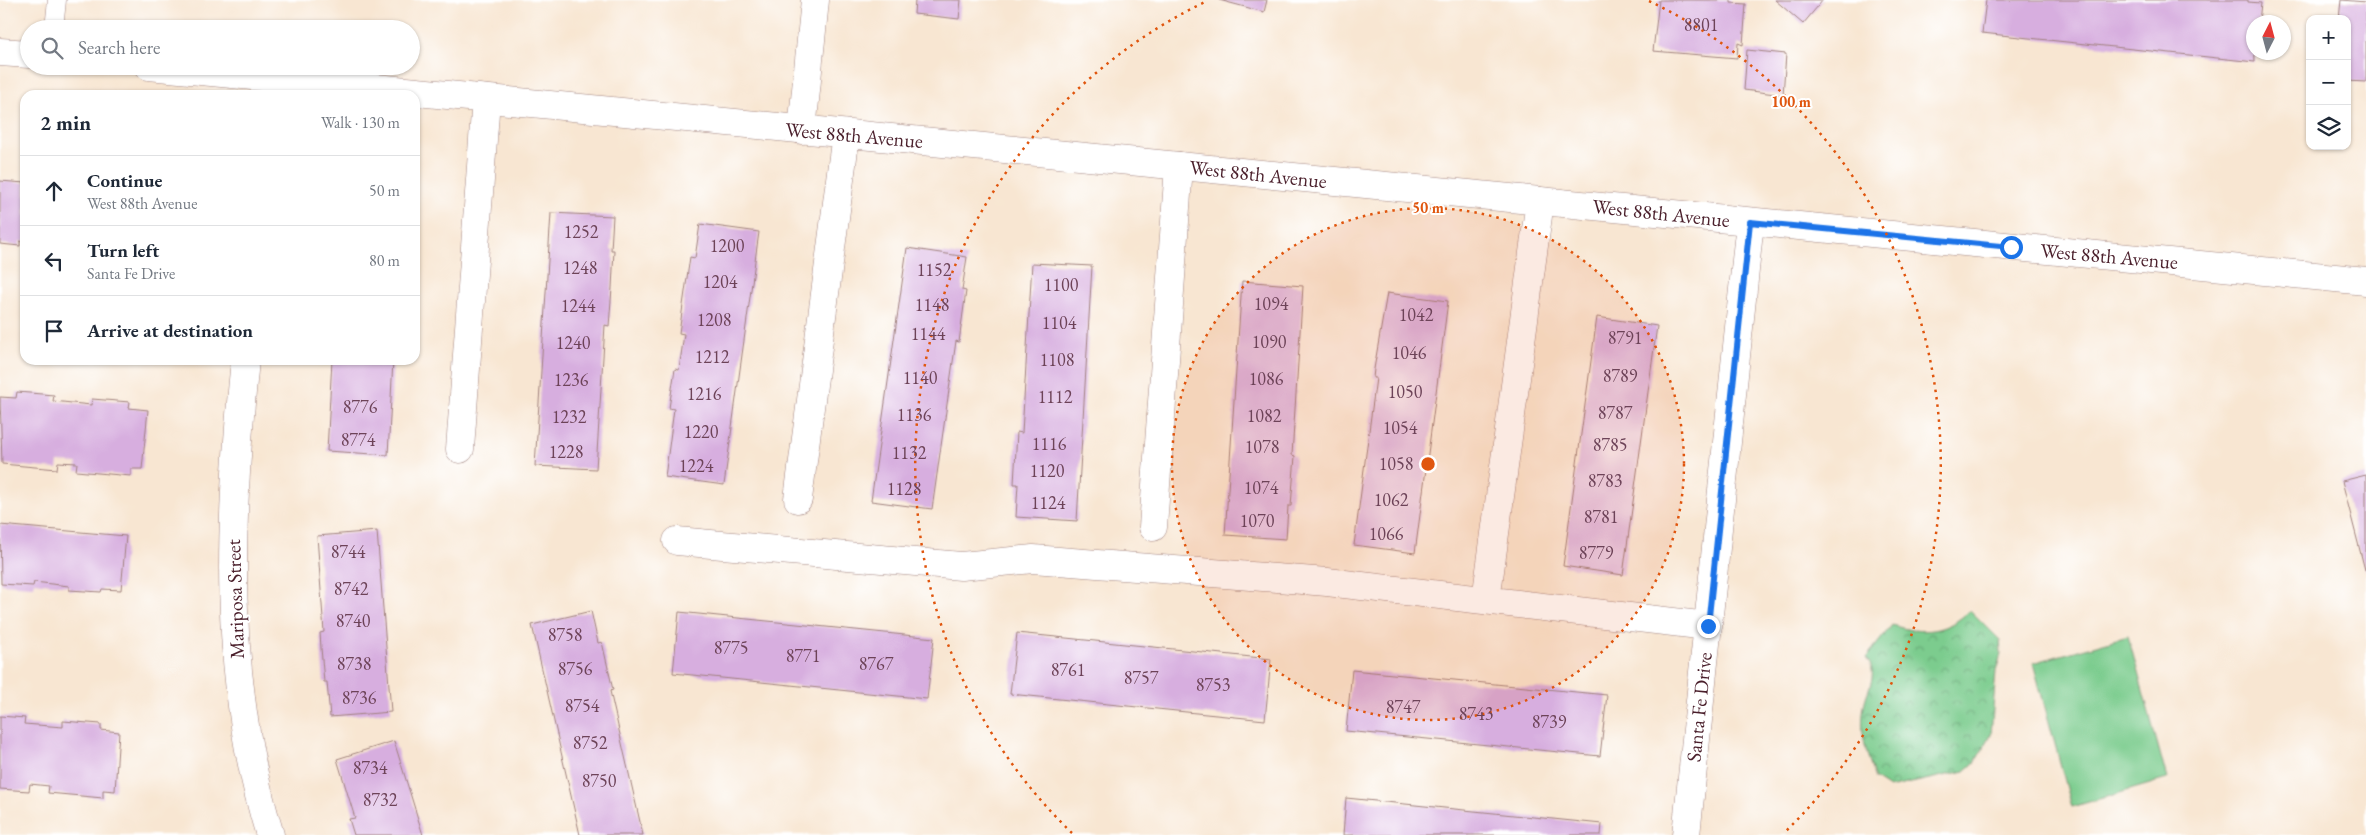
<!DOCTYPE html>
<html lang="en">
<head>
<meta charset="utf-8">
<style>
	body { margin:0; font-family:"EB Garamond",serif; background:#f2f2f3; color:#1f2937 }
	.controls { position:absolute; right:15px; top:15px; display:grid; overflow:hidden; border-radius:10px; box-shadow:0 1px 4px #0004 }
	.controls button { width:45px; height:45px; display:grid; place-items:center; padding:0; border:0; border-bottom:1px solid #e0e1e3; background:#fff; color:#1f2937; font:25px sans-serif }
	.compass { position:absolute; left:2246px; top:15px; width:45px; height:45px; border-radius:50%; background:#fff; box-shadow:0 1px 4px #0004; rotate:6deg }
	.stop { position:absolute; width:15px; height:15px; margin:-11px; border:4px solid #1a73e8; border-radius:50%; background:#fff }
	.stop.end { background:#1a73e8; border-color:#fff; box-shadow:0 1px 5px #0008 }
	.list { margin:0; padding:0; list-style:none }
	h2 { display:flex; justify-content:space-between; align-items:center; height:65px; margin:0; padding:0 20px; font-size:21px }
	h2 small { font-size:16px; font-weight:400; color:#747a83 }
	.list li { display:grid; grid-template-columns:32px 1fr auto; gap:15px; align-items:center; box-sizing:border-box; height:70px; padding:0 20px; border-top:1px solid #e0e1e3 }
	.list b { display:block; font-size:19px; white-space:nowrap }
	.list p { margin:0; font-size:16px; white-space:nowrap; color:#747a83 }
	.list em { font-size:16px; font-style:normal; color:#747a83 }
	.icon { flex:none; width:28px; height:28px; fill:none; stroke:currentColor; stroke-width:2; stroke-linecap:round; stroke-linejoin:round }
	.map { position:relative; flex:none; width:2366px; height:835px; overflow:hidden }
	.search { position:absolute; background:#fff; box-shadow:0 1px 4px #0004; left:20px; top:20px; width:400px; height:55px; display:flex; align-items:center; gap:12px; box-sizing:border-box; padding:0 18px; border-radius:28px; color:#747a83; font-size:19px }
	.panel { position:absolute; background:#fff; box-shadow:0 1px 4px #0004; left:20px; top:90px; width:400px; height:275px; border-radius:15px }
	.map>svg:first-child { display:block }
</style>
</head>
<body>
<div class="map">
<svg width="2366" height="835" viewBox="0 0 2366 835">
	<defs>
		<pattern id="park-crowns" width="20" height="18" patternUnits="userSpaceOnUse" patternTransform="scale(1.25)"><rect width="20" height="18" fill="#7bcc8e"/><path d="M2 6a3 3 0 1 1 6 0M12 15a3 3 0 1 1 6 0" fill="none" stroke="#67a574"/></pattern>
	</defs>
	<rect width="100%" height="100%" fill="#fff"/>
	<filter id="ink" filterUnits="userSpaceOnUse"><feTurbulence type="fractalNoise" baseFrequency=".02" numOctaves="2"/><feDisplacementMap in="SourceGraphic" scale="10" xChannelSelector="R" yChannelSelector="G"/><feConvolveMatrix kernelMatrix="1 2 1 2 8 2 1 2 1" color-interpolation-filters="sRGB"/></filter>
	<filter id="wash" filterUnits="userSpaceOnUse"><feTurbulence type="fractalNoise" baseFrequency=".0096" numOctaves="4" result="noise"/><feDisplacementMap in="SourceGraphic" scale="20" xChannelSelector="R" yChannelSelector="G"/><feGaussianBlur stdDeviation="1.12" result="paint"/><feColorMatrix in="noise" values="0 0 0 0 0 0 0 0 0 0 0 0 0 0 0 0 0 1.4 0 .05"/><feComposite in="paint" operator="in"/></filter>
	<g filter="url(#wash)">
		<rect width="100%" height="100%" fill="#f8e6d2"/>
		<path fill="url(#park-crowns)" stroke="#62765c" d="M 1970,610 L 2000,640 L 2001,654 L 1996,671 L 1991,735 L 1975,762 L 1965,771 L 1889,788 L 1875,779 C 1867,755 1859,732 1864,706 C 1867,687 1880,675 1866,658 L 1892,625 C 1922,635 1947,633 1970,610 Z"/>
		<path fill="#7bcc8e" stroke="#62765c" d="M 2128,636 L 2167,779 L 2072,807 L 2033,663 Z"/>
		<g id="blocks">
			<path fill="#d7aedf" d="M 915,0 L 961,0 L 959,19 L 914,14 Z
				M 1219,0 L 1267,0 L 1264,12 Z
				M 1659,0 L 1731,0 L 1731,3 L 1746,4 L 1743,45 L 1738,43 L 1737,58 L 1653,51 Z
				M 1775,0 L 1823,0 L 1803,24 Z
				M 1986,0 L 2248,0 L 2248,2 L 2261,3 L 2259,22 L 2254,22 L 2255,62 L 1982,33 Z
				M 2341,0 L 2366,2 L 2366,82 L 2347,81 L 2347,19 L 2339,19 Z
				M 1747,50 L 1786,54 L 1783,95 L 1744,90 Z
				M 0,181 L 25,183 L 25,242 L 20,241 L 20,246 L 0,244 Z
				M 551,213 L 613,216 L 611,250 L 614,250 L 612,288 L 609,326 L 605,325 L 596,469 L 535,466 Z
				M 700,224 L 759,232 L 724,485 L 665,477 L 674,409 L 669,408 L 675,369 L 679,370 L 684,334 L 679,333 L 690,257 L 695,258 Z
				M 907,248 L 967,257 L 962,290 L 966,291 L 959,342 L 956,341 L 932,509 L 871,501 Z
				M 1032,263 L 1092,266 L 1077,521 L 1016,517 L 1018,484 L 1014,484 L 1017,432 L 1022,433 Z
				M 1242,281 L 1303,286 L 1292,455 L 1295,456 L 1291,506 L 1288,506 L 1286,539 L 1225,535 Z
				M 1387,293 L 1448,301 L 1415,553 L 1354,545 L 1376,378 L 1373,378 L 1374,369 Z
				M 1597,317 L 1657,326 L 1623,575 L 1563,566 Z
				M 332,360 L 393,360 L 388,455 L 327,451 Z
				M 17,392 L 54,395 L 53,401 L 91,405 L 92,399 L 130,402 L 129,408 L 148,410 L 142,469 L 131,469 L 131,476 L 76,471 L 77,463 L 58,462 L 57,469 L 2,464 L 0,397 L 16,398 Z
				M 2366,475 L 2366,570 L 2365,570 L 2342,481 Z
				M 0,525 L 126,536 L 121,590 L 102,589 L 101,592 L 69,590 L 69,586 L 34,582 L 33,586 L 1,584 Z
				M 377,531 L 391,712 L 330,717 L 327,682 L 324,682 L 321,648 L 320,633 L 324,632 L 317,536 Z
				M 591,611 L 598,643 L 602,642 L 613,690 L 610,691 L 643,835 L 580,835 L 532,625 Z
				M 679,612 L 934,638 L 927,699 L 673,673 Z
				M 1017,633 L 1271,659 L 1265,720 L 1010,694 Z
				M 1352,670 L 1607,695 L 1600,756 L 1346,731 Z
				M 0,716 L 25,718 L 24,724 L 63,727 L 63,721 L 101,724 L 101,730 L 119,732 L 115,791 L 103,790 L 103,798 L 48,793 L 49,786 L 30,784 L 29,791 L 0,789 Z
				M 394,741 L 423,835 L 354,835 L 349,819 L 355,818 L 337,759 Z
				M 1346,798 L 1602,824 L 1601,835 L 1343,835 Z"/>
		</g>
	</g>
	<g filter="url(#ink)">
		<use href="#blocks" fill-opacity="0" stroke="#a1827e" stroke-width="1"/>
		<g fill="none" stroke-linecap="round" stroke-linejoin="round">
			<g stroke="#a1827e" stroke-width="19">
				<path id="lane" d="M 54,29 L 57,0"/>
			</g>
			<g stroke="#a1827e" stroke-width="29">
				<path id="street" d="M 802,130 L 815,0
					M 245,360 C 229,520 222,679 270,835
					M 460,449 L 486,99
					M 798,499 L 846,134
					M 1153,527 L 1179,166
					M 677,541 L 961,566 L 1033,559 L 1327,582 L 1708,626
					M 1486,600 L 1540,201
					M 1686,835 L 1750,222"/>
			</g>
			<g stroke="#a1827e" stroke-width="29">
				<path id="secondary" d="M 0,52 L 29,54
					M 149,66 L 2366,281"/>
			</g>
			<use href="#lane" stroke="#fff" stroke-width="18"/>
			<use href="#street" stroke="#fff" stroke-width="28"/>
			<use href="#secondary" stroke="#fff" stroke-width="28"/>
		</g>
	</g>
	<g fill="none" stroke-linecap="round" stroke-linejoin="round" filter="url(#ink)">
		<path stroke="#1a73e8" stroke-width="6" d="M 1708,626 L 1750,222 L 2011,247"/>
	</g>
	<circle cx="1428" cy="464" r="256" fill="#e0560e" fill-opacity=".12"/>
	<g fill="none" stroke="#e0560e" stroke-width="2.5" stroke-dasharray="2.5 5">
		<circle cx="1428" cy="464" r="256"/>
		<path d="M1072 833A513 513 0 0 1 1207 1M1649 1A513 513 0 0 1 1784 833"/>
	</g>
	<g text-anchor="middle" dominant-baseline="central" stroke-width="4" stroke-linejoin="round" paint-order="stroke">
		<g font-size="18" fill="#6d4358">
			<text x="1701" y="24">8801</text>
			<text x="581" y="231">1252</text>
			<text x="727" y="245">1200</text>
			<text x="580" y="267">1248</text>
			<text x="934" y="269">1152</text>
			<text x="720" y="281">1204</text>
			<text x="1061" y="284">1100</text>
			<text x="1271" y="303">1094</text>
			<text x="932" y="304">1148</text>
			<text x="578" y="305">1244</text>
			<text x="1416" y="314">1042</text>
			<text x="714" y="319">1208</text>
			<text x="1059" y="322">1104</text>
			<text x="928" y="333">1144</text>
			<text x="1625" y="337">8791</text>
			<text x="1269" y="341">1090</text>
			<text x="573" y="342">1240</text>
			<text x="1409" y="352">1046</text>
			<text x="712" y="356">1212</text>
			<text x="1057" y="359">1108</text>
			<text x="1620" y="375">8789</text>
			<text x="920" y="377">1140</text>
			<text x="1266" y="378">1086</text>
			<text x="571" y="379">1236</text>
			<text x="1405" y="391">1050</text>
			<text x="704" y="393">1216</text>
			<text x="1055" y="396">1112</text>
			<text x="360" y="406">8776</text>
			<text x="1615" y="412">8787</text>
			<text x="914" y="414">1136</text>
			<text x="1264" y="415">1082</text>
			<text x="569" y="416">1232</text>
			<text x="1400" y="427">1054</text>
			<text x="701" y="431">1220</text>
			<text x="358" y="439">8774</text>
			<text x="1049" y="443">1116</text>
			<text x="1610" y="444">8785</text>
			<text x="1262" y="446">1078</text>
			<text x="566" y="451">1228</text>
			<text x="909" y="452">1132</text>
			<text x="1396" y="463">1058</text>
			<text x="696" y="465">1224</text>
			<text x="1047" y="470">1120</text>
			<text x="1605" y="480">8783</text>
			<text x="1261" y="487">1074</text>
			<text x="904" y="488">1128</text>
			<text x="1391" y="499">1062</text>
			<text x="1048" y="502">1124</text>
			<text x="1601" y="516">8781</text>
			<text x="1257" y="520">1070</text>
			<text x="1386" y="533">1066</text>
			<text x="348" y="551">8744</text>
			<text x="1596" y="552">8779</text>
			<text x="351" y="588">8742</text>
			<text x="353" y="620">8740</text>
			<text x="565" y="634">8758</text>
			<text x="731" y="647">8775</text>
			<text x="803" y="655">8771</text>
			<text x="354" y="663">8738</text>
			<text x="876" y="663">8767</text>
			<text x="575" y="668">8756</text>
			<text x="1068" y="669">8761</text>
			<text x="1141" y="677">8757</text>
			<text x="1213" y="684">8753</text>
			<text x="359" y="697">8736</text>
			<text x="582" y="705">8754</text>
			<text x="1403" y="706">8747</text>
			<text x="1476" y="713">8743</text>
			<text x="1549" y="721">8739</text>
			<text x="590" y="742">8752</text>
			<text x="370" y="767">8734</text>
			<text x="599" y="780">8750</text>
			<text x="380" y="799">8732</text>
		</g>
		<g font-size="20" fill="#4a1f2b" stroke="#fff">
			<text transform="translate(854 135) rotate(5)">West 88th Avenue</text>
			<text transform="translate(1258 174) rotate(6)">West 88th Avenue</text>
			<text transform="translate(1661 213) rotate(6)">West 88th Avenue</text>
			<text transform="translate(2109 256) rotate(5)">West 88th Avenue</text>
			<text transform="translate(235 599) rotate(-92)">Mariposa Street</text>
			<text transform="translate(1699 707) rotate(-84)">Santa Fe Drive</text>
		</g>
	</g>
	<circle cx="1428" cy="464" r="8" fill="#e0560e" stroke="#fff" stroke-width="2.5"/>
	<g font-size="15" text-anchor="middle" font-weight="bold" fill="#e0560e" stroke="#fff" stroke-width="4" stroke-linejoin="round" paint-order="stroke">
		<text x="1791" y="107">100 m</text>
		<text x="1428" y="213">50 m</text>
	</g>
</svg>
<div class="controls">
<button>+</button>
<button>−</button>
<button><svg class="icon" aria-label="layers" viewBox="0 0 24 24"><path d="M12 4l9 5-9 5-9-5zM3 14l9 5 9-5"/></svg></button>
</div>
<svg class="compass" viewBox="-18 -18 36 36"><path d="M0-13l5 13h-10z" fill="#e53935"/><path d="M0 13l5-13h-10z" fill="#747a83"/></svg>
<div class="stop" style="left:2011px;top:247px"></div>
<div class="stop end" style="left:1708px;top:626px"></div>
<div class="search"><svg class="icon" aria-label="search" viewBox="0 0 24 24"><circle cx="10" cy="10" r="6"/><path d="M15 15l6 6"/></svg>Search here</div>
<section class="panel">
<h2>2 min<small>Walk · 130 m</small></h2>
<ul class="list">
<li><svg class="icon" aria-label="ahead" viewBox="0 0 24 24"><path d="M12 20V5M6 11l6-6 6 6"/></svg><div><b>Continue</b><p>West 88th Avenue</p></div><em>50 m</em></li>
<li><svg class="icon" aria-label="left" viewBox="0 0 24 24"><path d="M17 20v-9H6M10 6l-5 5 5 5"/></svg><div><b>Turn left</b><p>Santa Fe Drive</p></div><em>80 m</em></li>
<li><svg class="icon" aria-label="arrive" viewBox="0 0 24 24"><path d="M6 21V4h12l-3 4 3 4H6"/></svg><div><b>Arrive at destination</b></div></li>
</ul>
</section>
</div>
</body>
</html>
